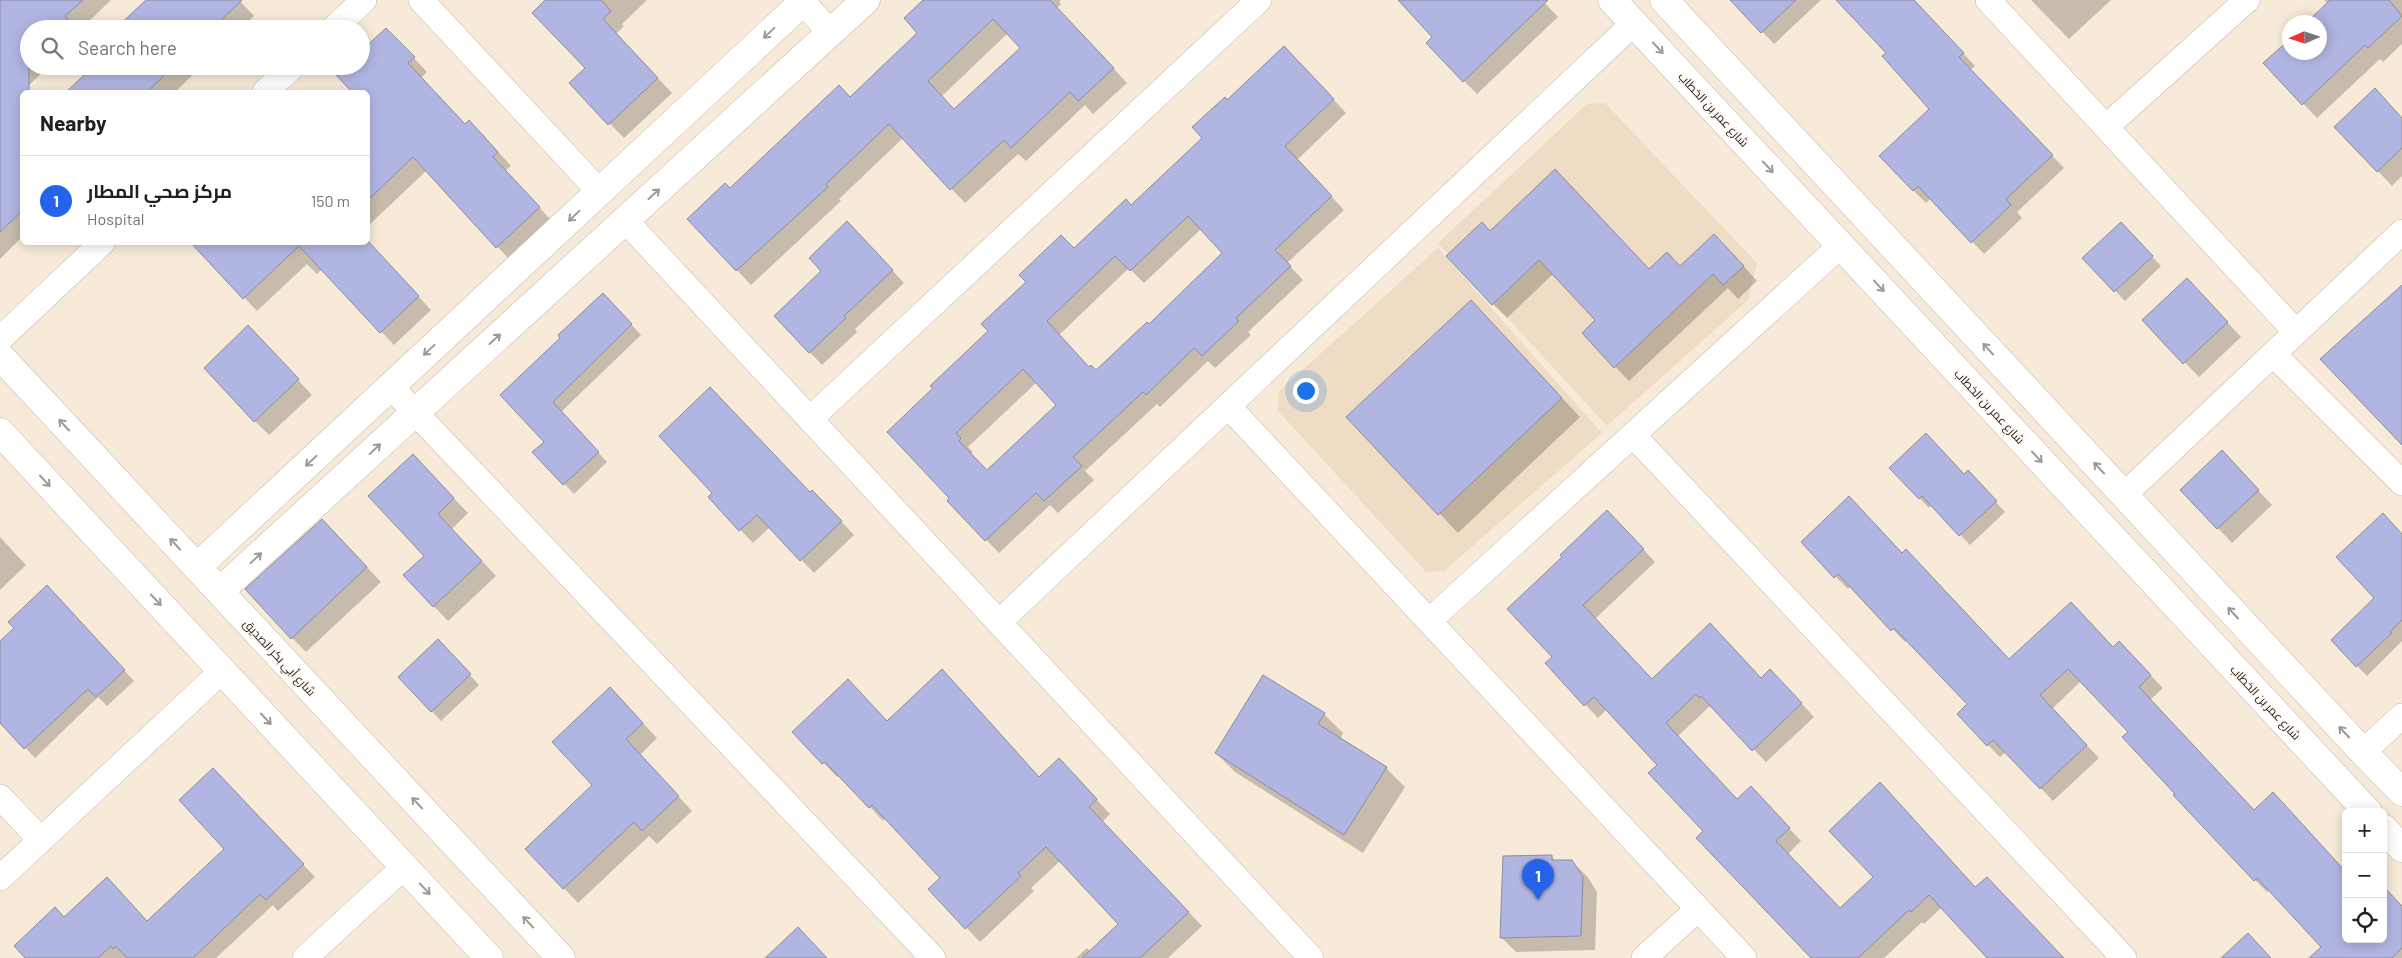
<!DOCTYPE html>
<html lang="en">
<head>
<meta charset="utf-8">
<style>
	body { margin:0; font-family:Barlow,Cairo,sans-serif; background:#f2f2f2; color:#202124 }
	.controls { position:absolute; right:15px; bottom:15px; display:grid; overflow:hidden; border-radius:8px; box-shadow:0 2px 12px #0003 }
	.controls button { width:45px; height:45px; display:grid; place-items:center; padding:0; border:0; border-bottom:1px solid #e0e0e0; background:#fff; color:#202124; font:25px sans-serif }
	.compass { position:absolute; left:2282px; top:15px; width:45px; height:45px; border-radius:50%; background:#fff; box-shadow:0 2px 12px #0003; rotate:267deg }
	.you { position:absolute; left:1305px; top:390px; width:18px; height:18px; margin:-12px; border:4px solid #fff; border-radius:50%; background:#1a73e8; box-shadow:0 0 0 8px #1a73e833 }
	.badge { display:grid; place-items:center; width:32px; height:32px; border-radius:50%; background:#2563eb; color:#fff; font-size:16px; font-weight:700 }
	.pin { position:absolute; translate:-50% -41px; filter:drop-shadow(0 1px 2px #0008) }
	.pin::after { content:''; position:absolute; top:26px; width:18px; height:15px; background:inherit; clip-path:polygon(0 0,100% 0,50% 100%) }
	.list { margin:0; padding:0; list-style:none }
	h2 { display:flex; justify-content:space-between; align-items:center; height:65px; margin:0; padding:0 20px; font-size:21px }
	h2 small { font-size:16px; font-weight:400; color:#757577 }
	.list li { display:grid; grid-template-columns:32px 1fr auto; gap:15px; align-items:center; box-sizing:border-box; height:90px; padding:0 20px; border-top:1px solid #e0e0e0 }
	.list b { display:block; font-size:19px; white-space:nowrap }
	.list p { margin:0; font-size:16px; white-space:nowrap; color:#757577 }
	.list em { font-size:16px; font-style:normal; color:#757577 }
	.icon { flex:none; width:28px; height:28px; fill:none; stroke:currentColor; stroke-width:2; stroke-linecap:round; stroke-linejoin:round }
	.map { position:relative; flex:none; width:2402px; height:958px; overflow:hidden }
	.search { position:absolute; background:#fff; box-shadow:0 2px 12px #0003; left:20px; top:20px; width:350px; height:55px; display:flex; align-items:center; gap:12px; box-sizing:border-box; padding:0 18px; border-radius:28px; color:#757577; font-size:19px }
	.panel { position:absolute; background:#fff; box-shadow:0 2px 12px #0003; left:20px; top:90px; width:350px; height:155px; border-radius:8px }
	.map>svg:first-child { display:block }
</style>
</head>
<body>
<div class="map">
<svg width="2402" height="958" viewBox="0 0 2402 958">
	<rect width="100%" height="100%" fill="#f8ead8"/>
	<path fill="#efdcc4" d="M 1605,103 L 1757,263 L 1748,300 L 1607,426 L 1438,243 L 1587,104 Z
		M 1438,248 L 1602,433 L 1444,571 L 1426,572 L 1278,411 L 1279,391 Z"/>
	<path fill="#0003" fill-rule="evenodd" d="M 0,0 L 111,0 L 81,29 L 29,29 L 29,66 L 49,66 L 22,92 L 22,237 L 0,259 Z
		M 155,0 L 239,0 L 254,16 L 240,29 L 117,29 Z
		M 548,0 L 647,0 L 622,24 L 624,26 L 616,34 L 672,93 L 624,138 L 571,84 L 587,69 Z
		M 924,0 L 1061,0 L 1059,2 L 1061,4 L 1057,8 L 1127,83 L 1093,114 L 1085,105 L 1026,161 L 1018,154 L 965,203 L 903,138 L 839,199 L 841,201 L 751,285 L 689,219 L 850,98 L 919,33 ZM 1008,33 L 1022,48 L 955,110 L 942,96 Z
		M 1399,0 L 1542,0 L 1558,17 L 1477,94 L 1464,81 L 1434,37 Z
		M 1732,0 L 1821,0 L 1774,44 Z
		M 1838,0 L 1914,0 L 1975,66 L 1970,70 L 2064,168 L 2017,212 L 2022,218 L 1984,254 L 1931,198 L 1926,203 L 1913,190 L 1931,109 L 1887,53 Z
		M 2031,0 L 2111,0 L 2069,39 Z
		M 2324,0 L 2402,0 L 2402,44 L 2383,62 L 2380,59 L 2317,118 L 2265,64 L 2290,52 L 2320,52 L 2320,22 L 2308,22 L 2328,4 Z
		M 400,43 L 427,72 L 421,78 L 466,125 L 483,135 L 511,166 L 505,171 L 552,221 L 510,260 L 426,171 L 368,226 L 368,92 L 351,92 L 361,66 Z
		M 1297,60 L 1346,113 L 1297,160 L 1344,210 L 1287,263 L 1303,280 L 1248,332 L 1251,335 L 1215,368 L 1208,361 L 1160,407 L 1157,404 L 1085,471 L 1094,480 L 1058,513 L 1050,505 L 999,553 L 949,501 L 951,498 L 889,432 L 1074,250 L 1131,207 L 1204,138 L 1227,101 ZM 1201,229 L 1224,253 L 1149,326 L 1096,371 L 1090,368 L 1059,335 L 1129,268 L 1144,283 ZM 1037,382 L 1058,405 L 987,472 L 971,454 L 973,452 L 968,447 Z
		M 96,66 L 202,66 L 175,92 L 70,92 Z
		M 2402,118 L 2402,176 L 2392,186 L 2378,171 Z
		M 1490,232 L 1649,271 L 1681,267 L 1728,249 L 1757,281 L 1738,299 L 1728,288 L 1629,381 L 1583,333 L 1597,320 L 1554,273 L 1507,318 L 1493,304 Z
		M 2130,233 L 2161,266 L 2125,301 L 2084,258 Z
		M 860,235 L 904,283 L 855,329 L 857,332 L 822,365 L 775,316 Z
		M 368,242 L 431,310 L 394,345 L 322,269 L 317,274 L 307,264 L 257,311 L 196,246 Z
		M 2201,294 L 2241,337 L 2199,377 L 2144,320 Z
		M 612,304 L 641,335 L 561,412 L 607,462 L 574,494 L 534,452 L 545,442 L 502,395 Z
		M 1489,320 L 1580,417 L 1458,533 L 1348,417 Z
		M 262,341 L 312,395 L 269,435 L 255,421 Z
		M 2236,467 L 2272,505 L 2232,543 L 2218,528 Z
		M 1891,468 L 1964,475 L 1977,481 L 2005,512 L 1970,545 L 1932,505 L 1929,508 Z
		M 427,470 L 468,513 L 452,529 L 496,576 L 448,621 L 405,576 L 426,556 Z
		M 810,494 L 826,505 L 854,535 L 814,573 L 770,527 L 753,543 L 709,497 Z
		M 1620,524 L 1655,562 L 1595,619 L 1652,680 L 1761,679 L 1783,683 L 1814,717 L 1766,762 L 1714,708 L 1710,706 L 1678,736 L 1737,800 L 1763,801 L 1801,841 L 1788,854 L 1840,909 L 1874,877 L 1880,784 L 1976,888 L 2063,958 L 1989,958 L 1942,907 L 1924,924 L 1922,922 L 1884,958 L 1813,958 L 1705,831 L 1659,765 L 1607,709 L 1598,718 L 1547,663 L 1554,657 Z
		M 337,535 L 381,582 L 306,652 L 292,638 Z
		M 2402,535 L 2402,641 L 2367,676 L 2332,640 L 2376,598 Z
		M 0,537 L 26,565 L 0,590 Z
		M 1802,542 L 1902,555 L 2010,661 L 2114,648 L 2132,656 L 2163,688 L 2150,700 L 2346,939 L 2383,939 L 2402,906 L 2402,958 L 2322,958 L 2323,947 L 2270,890 L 2267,892 L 2255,880 L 2177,794 L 2130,732 L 2081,681 L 2052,709 L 2099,758 L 2053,801 L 2006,752 L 2000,757 L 1988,745 L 1969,704 L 1907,640 L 1905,642 L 1851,586 L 1848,589 Z
		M 56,597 L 134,681 L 107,706 L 98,697 L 35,758 L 0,722 L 0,643 Z
		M 448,651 L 479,685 L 441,721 L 400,677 Z
		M 956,685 L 1040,778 L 1073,774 L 1110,814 L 1102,822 L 1202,926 L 1168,958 L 1076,958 L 1087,948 L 1091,952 L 1119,924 L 1060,861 L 1031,888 L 1034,891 L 980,942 L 930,889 L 942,878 L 886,818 L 883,821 L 840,775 L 837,777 L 794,732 L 887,722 Z
		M 624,703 L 657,738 L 640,755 L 692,811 L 657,844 L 649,836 L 578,903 L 527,849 L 594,785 Z
		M 1324,714 L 1343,733 L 1340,739 L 1386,768 L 1405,787 L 1363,853 L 1235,772 L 1216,753 Z
		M 224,782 L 315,877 L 278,911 L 273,905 L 216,958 L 27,958 L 65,919 L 148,922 L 226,849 Z
		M 1504,857 L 1552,857 L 1556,861 L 1572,862 L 1587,876 L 1597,892 L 1595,950 L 1516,952 L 1502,938 Z"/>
	<path fill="#b1b5e2" stroke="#8a8c9f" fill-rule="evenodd" d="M 0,0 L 83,0 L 65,16 L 77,29 L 29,29 L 29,92 L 22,92 L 22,211 L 0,232 Z
		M 146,0 L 242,0 L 212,29 L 115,29 Z
		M 545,0 L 601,0 L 611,11 L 603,19 L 658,78 L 608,125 L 569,83 L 585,68 L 532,13 Z
		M 923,0 L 1050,0 L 1114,68 L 1078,101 L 1070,92 L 1011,148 L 1004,140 L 950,190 L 889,124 L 826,184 L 828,187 L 736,271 L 687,219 L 725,183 L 730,188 L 839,85 L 850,97 L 917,33 L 904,18 ZM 993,19 L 1020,48 L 954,109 L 928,81 Z
		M 1398,0 L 1548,0 L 1463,82 L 1426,43 L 1432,37 Z
		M 1730,0 L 1796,0 L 1761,33 Z
		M 1836,0 L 1914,0 L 1964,53 L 1959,57 L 2053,155 L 2006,199 L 2011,205 L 1971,243 L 1918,186 L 1913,191 L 1879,156 L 1929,109 L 1882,56 L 1886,53 Z
		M 2330,0 L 2389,0 L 2402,16 L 2368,48 L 2365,45 L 2302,105 L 2263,63 L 2290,39 L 2290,52 L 2320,52 L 2320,22 L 2307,22 Z
		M 386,28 L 415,57 L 408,63 L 465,124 L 469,120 L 498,152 L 493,157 L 540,207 L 496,248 L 413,157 L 368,200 L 368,92 L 352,92 L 336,75 L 345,66 L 361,66 L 361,51 Z
		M 1284,46 L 1334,99 L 1285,146 L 1332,196 L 1275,250 L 1291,266 L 1236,318 L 1239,321 L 1202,356 L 1194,348 L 1146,395 L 1143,392 L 1073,457 L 1082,466 L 1044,501 L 1036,493 L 985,541 L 947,501 L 949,498 L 887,432 L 933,388 L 930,386 L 988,331 L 981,324 L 1026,282 L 1019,275 L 1061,235 L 1074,248 L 1126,199 L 1131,205 L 1202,138 L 1192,127 L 1225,97 L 1227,100 ZM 1188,216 L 1222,253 L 1149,324 L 1147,322 L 1096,370 L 1091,365 L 1089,367 L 1047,321 L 1115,256 L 1130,271 ZM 1023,369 L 1056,405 L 987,470 L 959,441 L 961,438 L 956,433 Z
		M 94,66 L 174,66 L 147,92 L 66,92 Z
		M 2375,88 L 2402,118 L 2402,148 L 2377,172 L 2334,127 Z
		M 1555,169 L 1649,269 L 1667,252 L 1680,266 L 1714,234 L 1744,266 L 1723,285 L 1713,274 L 1614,368 L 1582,333 L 1595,320 L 1539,260 L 1492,305 L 1446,256 L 1482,222 L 1490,231 Z
		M 847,221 L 893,270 L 844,316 L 846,318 L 809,353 L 774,316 L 821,271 L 809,258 Z
		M 2121,222 L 2153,256 L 2114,292 L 2082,258 Z
		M 190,242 L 369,242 L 419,296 L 380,333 L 299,246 L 243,299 Z
		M 2187,278 L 2228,322 L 2183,364 L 2142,320 Z
		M 2402,285 L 2402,445 L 2320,359 Z
		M 603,293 L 632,324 L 553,402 L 599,452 L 563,485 L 532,452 L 544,442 L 500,395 L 560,338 L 558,335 Z
		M 1471,300 L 1562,398 L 1438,515 L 1346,417 Z
		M 248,325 L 299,379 L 254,422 L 204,368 Z
		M 710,387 L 810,492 L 812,490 L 842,521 L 800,561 L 757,515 L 739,531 L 708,497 L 712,493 L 659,436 Z
		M 1926,433 L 1964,474 L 1968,470 L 1997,501 L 1959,536 L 1922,496 L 1919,499 L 1889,468 Z
		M 2222,450 L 2259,490 L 2217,529 L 2180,490 Z
		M 413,454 L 454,498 L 438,514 L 482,561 L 433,607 L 403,575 L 424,556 L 368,496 Z
		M 1849,496 L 1902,553 L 1906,549 L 2009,659 L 2071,602 L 2113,647 L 2119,641 L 2151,675 L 2139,687 L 2254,810 L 2273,792 L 2346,872 L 2346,939 L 2383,939 L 2383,886 L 2402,906 L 2402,948 L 2392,958 L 2309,958 L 2321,947 L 2257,878 L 2254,881 L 2173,795 L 2175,794 L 2122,737 L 2128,732 L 2068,669 L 2040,695 L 2087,745 L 2040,789 L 1993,740 L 1987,746 L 1957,714 L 1967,704 L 1894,628 L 1891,631 L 1838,574 L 1834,578 L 1801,542 Z
		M 1607,510 L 1644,549 L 1583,605 L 1652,679 L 1710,623 L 1761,678 L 1770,669 L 1802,703 L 1752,751 L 1701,696 L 1699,698 L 1696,694 L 1666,723 L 1737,799 L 1751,786 L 1790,828 L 1776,841 L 1840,908 L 1873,877 L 1829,831 L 1880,782 L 1975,887 L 1987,877 L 2064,958 L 1987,958 L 1929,895 L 1911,912 L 1909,910 L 1858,958 L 1811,958 L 1696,838 L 1703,831 L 1648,773 L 1657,765 L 1594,697 L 1584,706 L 1545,663 L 1552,657 L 1507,609 L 1562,557 L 1560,555 Z
		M 2383,513 L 2402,534 L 2402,620 L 2390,632 L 2392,633 L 2356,667 L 2331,640 L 2374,598 L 2336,557 Z
		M 322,519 L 367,567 L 291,639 L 245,589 Z
		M 47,585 L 125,670 L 96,697 L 88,689 L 24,749 L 0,723 L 0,641 L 14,628 L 8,622 Z
		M 438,639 L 471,674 L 431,712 L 398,677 Z
		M 942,669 L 1039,777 L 1059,758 L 1097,799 L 1089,807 L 1189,912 L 1140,958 L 1082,958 L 1118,924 L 1046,847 L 1018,873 L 1021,876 L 965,929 L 928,889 L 940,878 L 872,805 L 869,808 L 825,762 L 822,764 L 792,732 L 848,679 L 887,721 Z
		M 1263,675 L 1325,713 L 1318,724 L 1387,767 L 1344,835 L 1215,753 Z
		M 610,687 L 643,723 L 626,739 L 679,796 L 642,831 L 634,822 L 563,889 L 525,849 L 592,785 L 552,742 Z
		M 213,768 L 304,864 L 266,900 L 260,894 L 193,958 L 127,958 L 116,946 L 113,949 L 111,946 L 98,958 L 25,958 L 14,946 L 55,907 L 64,917 L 107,877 L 147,921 L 224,849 L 179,800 Z
		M 1552,855 L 1552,860 L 1572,860 L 1583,877 L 1581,936 L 1500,938 L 1503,856 Z
		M 798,927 L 827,958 L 765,958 Z
		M 2248,933 L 2271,958 L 2221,958 Z"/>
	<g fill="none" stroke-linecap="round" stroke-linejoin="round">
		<g stroke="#c4b7a6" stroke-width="26">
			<path id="minor" d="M 421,0 L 600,192
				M 801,0 L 830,32
				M 1988,0 L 2296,332
				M 333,29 L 364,0
				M 265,92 L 293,66
				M 2106,127 L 2247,0
				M 625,220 L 1311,958
				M 0,339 L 103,242
				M 2273,354 L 2402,483
				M 391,387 L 933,958
				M 1228,406 L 1744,958
				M 810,419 L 1259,0
				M 1633,435 L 2124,958
				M 2124,495 L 2402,232
				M 1429,621 L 1841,245
				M 999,622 L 1634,23
				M 2363,752 L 2402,716
				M 0,797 L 41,840
				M 0,878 L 222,671
				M 305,958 L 404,867
				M 1644,958 L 1698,909"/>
		</g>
		<g stroke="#c4b7a6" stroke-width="29">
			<path id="tertiary" d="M 1612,0 L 2368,812
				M 1664,0 L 2363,752 L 2402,792
				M 0,356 L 561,958
				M 0,432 L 489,958
				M 197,567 L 805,0
				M 220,591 L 866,0
				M 2383,828 L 2402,848"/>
		</g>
		<use href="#minor" stroke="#fff" stroke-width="25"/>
		<use href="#tertiary" stroke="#fff" stroke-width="28"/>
	</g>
	<defs><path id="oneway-shaft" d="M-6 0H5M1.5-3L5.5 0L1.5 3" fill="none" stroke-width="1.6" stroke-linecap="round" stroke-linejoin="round" transform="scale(1.25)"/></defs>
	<g stroke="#9c9a97">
		<use href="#oneway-shaft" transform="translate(769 33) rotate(137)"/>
		<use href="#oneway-shaft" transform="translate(1658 48) rotate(47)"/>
		<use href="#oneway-shaft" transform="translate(1768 167) rotate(47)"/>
		<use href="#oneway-shaft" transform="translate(654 194) rotate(-42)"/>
		<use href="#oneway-shaft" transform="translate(574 216) rotate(137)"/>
		<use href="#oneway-shaft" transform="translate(1879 286) rotate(47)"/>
		<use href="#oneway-shaft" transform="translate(495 339) rotate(-42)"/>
		<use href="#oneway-shaft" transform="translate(1988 349) rotate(-133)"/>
		<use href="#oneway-shaft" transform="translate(429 350) rotate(137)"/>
		<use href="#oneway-shaft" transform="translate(64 425) rotate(-133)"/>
		<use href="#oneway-shaft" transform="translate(375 449) rotate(-43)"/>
		<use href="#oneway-shaft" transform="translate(2037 457) rotate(47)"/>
		<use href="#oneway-shaft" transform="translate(311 461) rotate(137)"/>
		<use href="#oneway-shaft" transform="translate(2099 468) rotate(-133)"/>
		<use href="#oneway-shaft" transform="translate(45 481) rotate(47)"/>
		<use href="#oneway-shaft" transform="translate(175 544) rotate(-133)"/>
		<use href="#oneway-shaft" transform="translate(256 558) rotate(-43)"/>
		<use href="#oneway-shaft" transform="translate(156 600) rotate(47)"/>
		<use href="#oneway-shaft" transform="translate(2233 613) rotate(-133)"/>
		<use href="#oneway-shaft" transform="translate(266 719) rotate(47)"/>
		<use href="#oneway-shaft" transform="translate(2344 732) rotate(-133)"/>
		<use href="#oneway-shaft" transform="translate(417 803) rotate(-133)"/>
		<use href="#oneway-shaft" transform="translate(425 889) rotate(47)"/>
		<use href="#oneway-shaft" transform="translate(528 922) rotate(-133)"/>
	</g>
	<g text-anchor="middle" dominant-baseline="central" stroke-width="4" stroke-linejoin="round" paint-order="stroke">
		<g font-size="12" fill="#221e17" stroke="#fef9f2">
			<text transform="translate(1714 109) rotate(47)">شارع عمر بن الخطاب</text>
			<text transform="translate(1990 406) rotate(47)">شارع عمر بن الخطاب</text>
			<text transform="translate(280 657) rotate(47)">شارع أبي بكر الصديق</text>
			<text transform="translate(2266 702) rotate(47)">شارع عمر بن الخطاب</text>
		</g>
	</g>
</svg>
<div class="controls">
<button>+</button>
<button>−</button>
<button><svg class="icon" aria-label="locate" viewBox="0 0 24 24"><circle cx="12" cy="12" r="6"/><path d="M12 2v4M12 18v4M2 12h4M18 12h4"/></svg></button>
</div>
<svg class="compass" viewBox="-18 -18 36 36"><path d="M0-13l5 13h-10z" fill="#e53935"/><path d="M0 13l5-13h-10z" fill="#757577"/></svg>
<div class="you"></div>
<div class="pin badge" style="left:1538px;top:900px">1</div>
<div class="search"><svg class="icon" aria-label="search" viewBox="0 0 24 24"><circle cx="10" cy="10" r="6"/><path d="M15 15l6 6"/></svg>Search here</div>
<section class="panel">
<h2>Nearby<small></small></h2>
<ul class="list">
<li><span class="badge">1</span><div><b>مركز صحي المطار</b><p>Hospital</p></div><em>150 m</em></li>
</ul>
</section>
</div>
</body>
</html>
